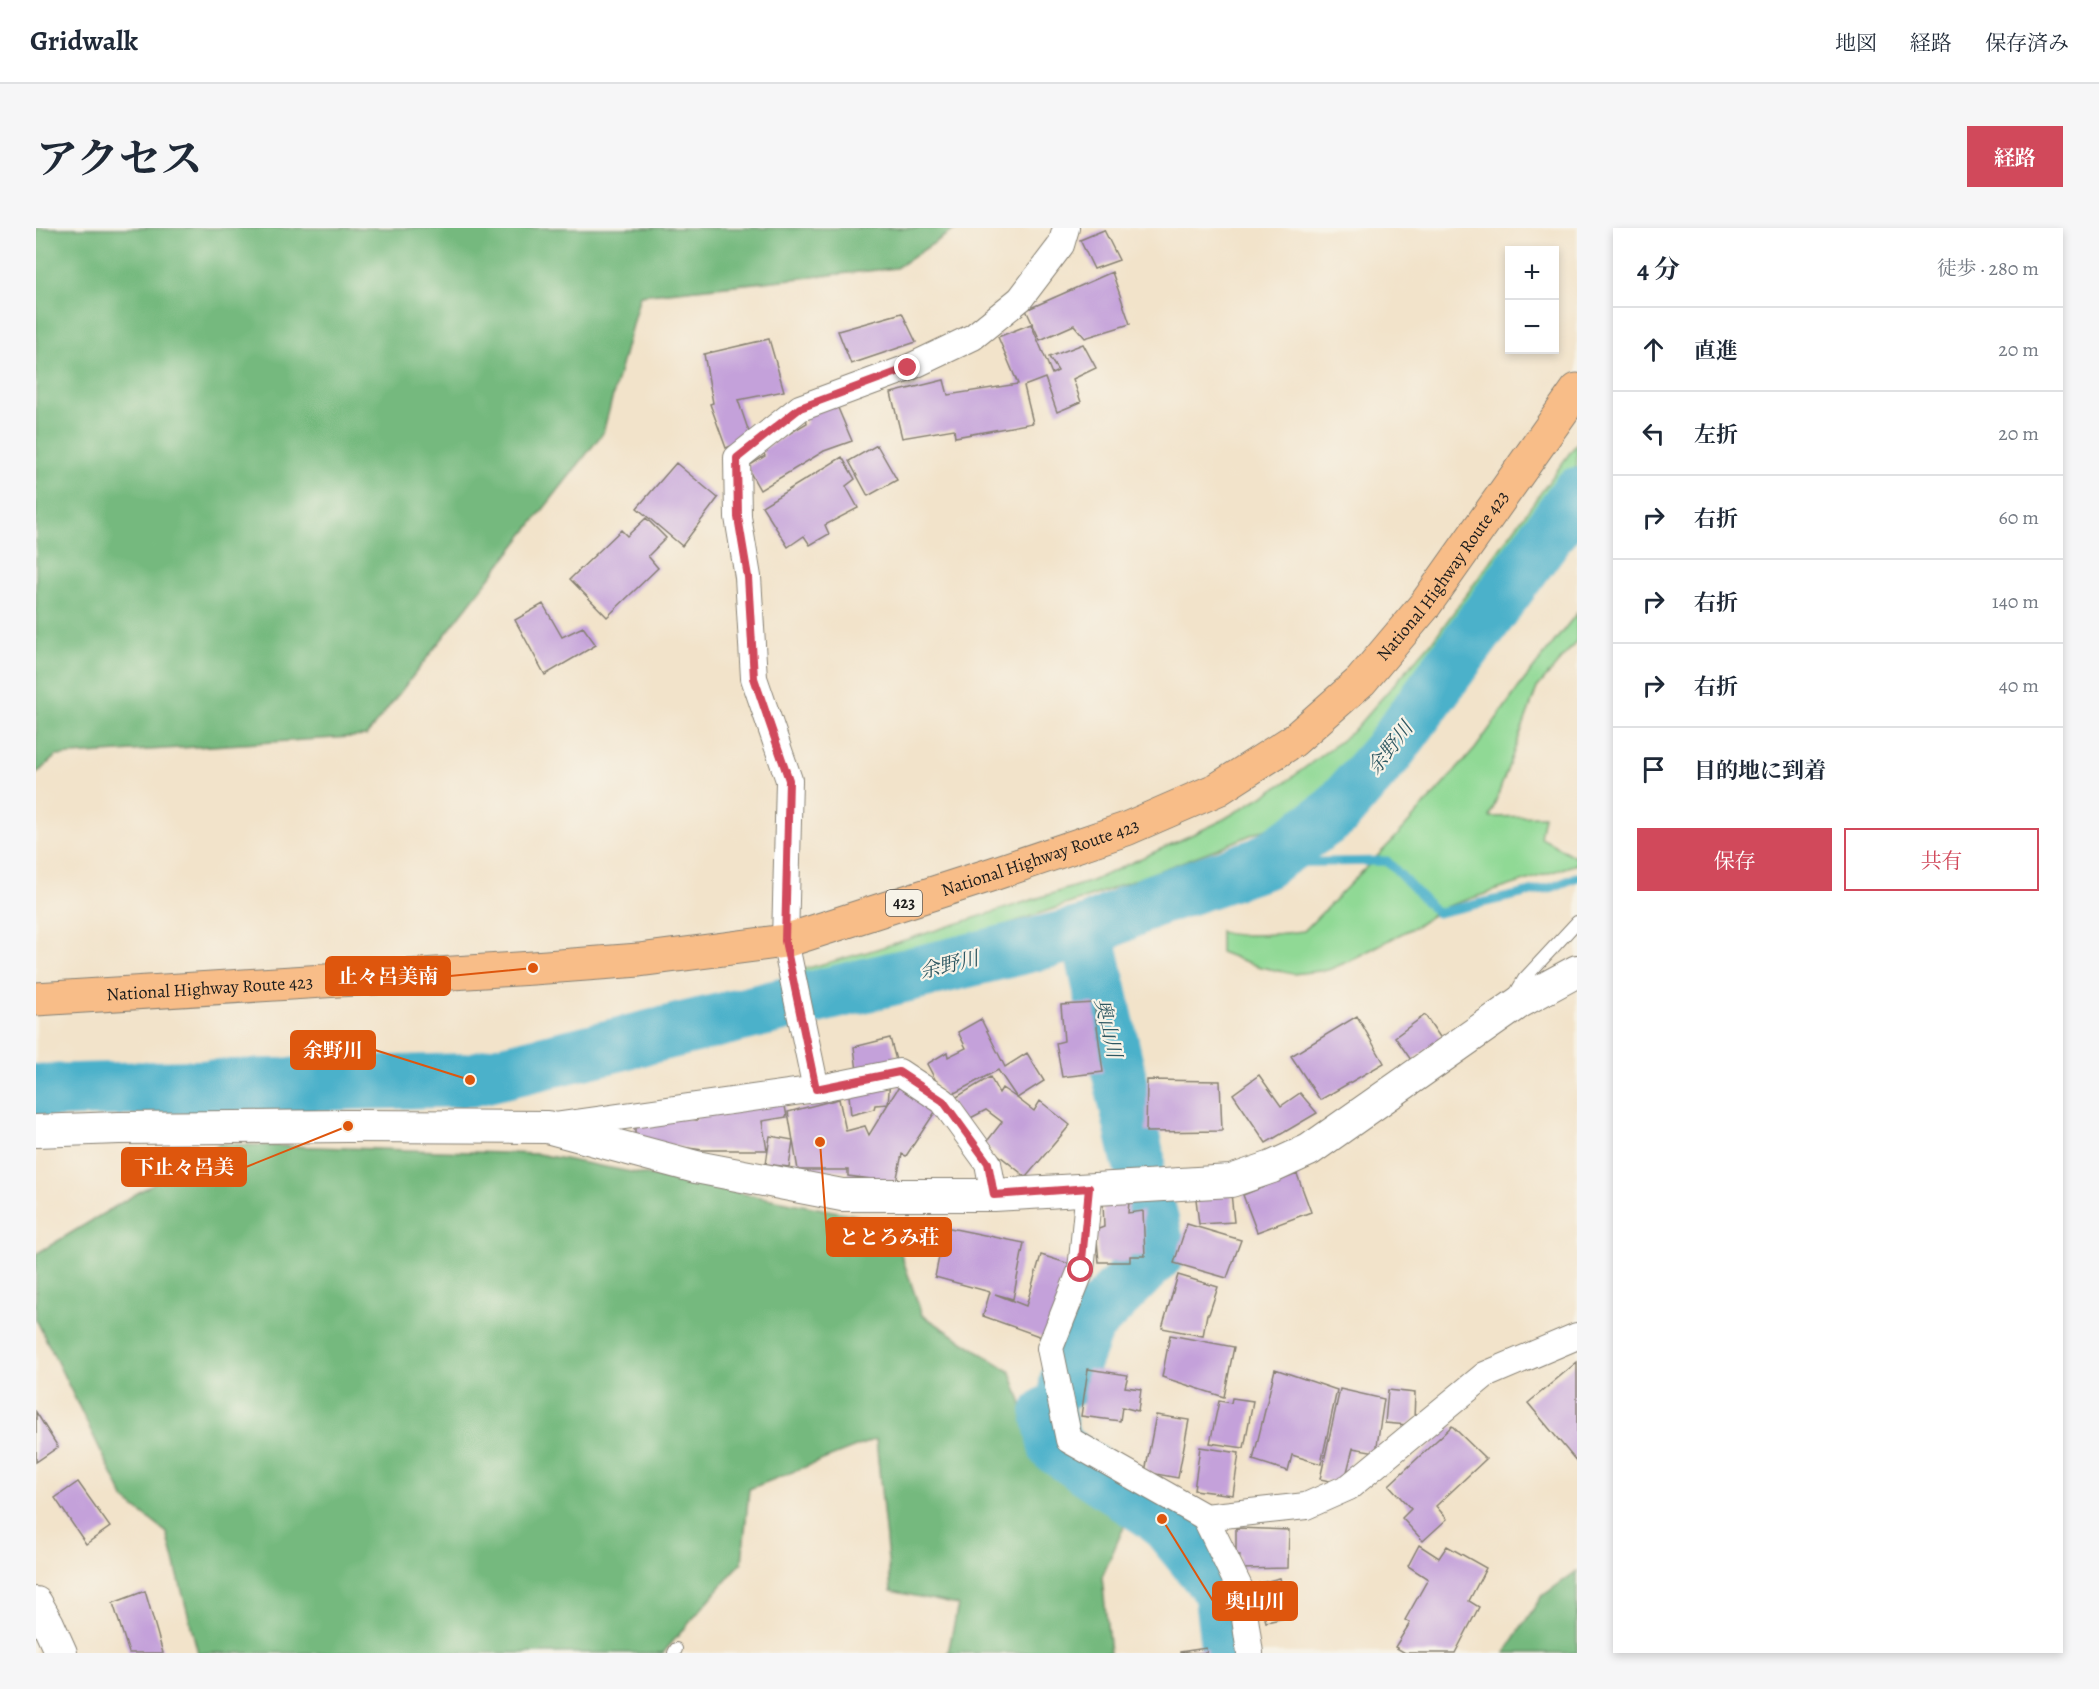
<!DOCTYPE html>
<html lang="ja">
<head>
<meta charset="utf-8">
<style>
	body { margin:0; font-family:Alegreya,"Noto Serif JP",serif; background:#f6f6f7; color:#1f2937 }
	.controls { position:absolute; right:18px; top:18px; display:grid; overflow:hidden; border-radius:0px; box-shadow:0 3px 9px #0003 }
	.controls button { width:54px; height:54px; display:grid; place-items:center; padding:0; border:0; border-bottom:2px solid #e0e1e3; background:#fff; color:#1f2937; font:30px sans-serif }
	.stop { position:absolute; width:18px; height:18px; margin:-14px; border:4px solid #d1495b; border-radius:50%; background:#fff }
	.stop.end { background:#d1495b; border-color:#fff; box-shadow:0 2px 6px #0008 }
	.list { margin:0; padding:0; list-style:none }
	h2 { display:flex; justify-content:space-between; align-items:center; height:78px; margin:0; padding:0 24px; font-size:26px }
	h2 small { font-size:20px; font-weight:400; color:#747a83 }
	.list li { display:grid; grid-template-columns:39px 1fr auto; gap:18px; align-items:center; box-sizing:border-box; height:84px; padding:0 24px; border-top:2px solid #e0e1e3 }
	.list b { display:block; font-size:22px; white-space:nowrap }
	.list em { font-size:20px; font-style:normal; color:#747a83 }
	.actions { display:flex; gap:12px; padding:18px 24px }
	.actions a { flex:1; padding:14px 0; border:2px solid #d1495b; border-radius:0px; text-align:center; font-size:21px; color:#d1495b }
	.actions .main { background:#d1495b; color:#fff }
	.icon { flex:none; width:33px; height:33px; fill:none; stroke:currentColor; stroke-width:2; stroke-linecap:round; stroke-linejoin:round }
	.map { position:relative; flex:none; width:1541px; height:1425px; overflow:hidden; border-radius:0px }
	header { display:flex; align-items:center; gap:36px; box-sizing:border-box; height:84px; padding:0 30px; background:#fff; border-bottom:2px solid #e0e1e3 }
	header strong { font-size:28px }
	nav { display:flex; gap:33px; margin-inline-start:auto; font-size:21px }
	.intro { display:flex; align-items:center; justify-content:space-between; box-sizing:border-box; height:144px; padding:0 36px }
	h1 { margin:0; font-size:42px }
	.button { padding:15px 27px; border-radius:0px; background:#d1495b; color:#fff; font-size:21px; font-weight:700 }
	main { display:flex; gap:36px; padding:0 36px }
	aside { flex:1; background:#fff; border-radius:0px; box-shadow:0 3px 9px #0003 }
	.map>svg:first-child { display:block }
</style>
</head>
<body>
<header>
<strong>Gridwalk</strong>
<nav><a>地図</a><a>経路</a><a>保存済み</a></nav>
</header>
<div class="intro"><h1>アクセス</h1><a class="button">経路</a></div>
<main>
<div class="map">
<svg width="1541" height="1425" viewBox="0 0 1541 1425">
	<rect width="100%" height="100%" fill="#f7f3e8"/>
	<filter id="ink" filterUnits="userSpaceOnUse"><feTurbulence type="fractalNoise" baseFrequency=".0167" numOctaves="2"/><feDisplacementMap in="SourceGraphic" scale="12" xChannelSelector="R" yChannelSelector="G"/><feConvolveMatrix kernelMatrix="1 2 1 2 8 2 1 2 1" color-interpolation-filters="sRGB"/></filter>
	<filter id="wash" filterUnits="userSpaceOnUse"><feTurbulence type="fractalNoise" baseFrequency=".008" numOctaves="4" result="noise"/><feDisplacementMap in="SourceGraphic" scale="24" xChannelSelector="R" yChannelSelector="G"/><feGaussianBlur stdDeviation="1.35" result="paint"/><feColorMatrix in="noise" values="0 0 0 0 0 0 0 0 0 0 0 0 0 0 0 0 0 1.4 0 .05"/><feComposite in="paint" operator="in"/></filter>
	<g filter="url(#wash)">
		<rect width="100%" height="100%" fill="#f2e3ca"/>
		<path fill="#90d995" stroke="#567a58" stroke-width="1.5" d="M 1541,215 L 1541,237 L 1522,270 L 1477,337 L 1385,458 L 1302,559 L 1241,596 L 1193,616 L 1059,667 L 948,704 L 808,759 L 772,768 L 768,741 L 831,724 L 1056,653 L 1183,594 L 1250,554 L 1316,504 L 1398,411 Z
			M 1541,385 L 1541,413 L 1501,460 L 1454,589 L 1508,588 L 1504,609 L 1541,630 L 1541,636 L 1409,679 L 1380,698 L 1311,734 L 1292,742 L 1257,746 L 1221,738 L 1184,724 L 1184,703 C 1195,711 1252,705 1268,703 L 1359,610 L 1439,521 L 1486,455 Z"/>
		<path fill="#74b97e" stroke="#486a4d" stroke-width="1.5" d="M 0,0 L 921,0 L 860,40 L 604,67 L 567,205 L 330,508 L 20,528 L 0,546 Z
			M 183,916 L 502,926 L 854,994 L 886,1087 L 975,1144 L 1005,1233 L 1090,1294 L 1066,1349 L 1074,1425 L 912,1425 L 922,1377 L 855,1363 L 840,1211 L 713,1261 L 706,1334 L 627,1425 L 162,1425 L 131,1305 L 89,1272 L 0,1091 L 0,1026 Z
			M 1541,1343 L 1541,1425 L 1469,1425 L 1505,1369 Z"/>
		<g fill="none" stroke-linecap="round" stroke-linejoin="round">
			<path stroke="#4bb1ca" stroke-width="9" d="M 1227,635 L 1351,633 L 1401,685 L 1517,659 L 1541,649"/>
			<path stroke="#4bb1ca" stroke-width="54" d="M 1051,704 L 1102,931
				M 0,863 L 434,852 L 1051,704 L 1116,673 L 1227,635 L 1298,586 L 1351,525 L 1541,266
				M 1030,1154 L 1052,1096 L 1123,1024 L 1114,984
				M 1012,1185 L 1019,1219 L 1126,1291 L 1184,1362 L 1192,1425"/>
		</g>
		<g id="blocks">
			<path fill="#c4a1da" d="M 1068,2 L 1083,32 L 1058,41 L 1044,12 Z
				M 1076,44 L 1094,96 L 1049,110 L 1038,97 L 1004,112 L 990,82 Z
				M 866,85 L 880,114 L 815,136 L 802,103 Z
				M 995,96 L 1016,146 L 1022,143 L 1013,129 L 1047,116 L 1060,140 L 1037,151 L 1045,174 L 1021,184 L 1009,150 L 988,158 L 997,195 L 919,209 L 918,201 L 866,210 L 855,165 L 908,152 L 912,167 L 982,156 L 962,109 Z
				M 733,111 L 748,163 L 702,172 L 715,210 L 690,220 L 674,176 L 677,175 L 668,126 Z
				M 799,173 L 816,213 L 788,223 L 724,262 L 711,239 L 729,228 L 726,222 L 771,195 L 769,186 Z
				M 841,217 L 861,252 L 832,268 L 813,233 Z
				M 806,229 L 819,251 L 810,258 L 822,280 L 789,297 L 793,306 L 774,317 L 768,308 L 752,319 L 726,278 Z
				M 640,235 L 682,270 L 646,318 L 601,280 Z
				M 610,290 L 630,310 L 612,328 L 622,340 L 571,389 L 534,351 L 585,302 L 591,308 Z
				M 507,376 L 526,409 L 547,399 L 560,417 L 509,447 L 479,392 Z
				M 1058,775 L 1067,844 L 1026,849 L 1020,815 L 1028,813 L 1025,777 Z
				M 1389,787 L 1406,812 L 1375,832 L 1359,809 Z
				M 1321,788 L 1348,835 L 1284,872 L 1255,828 Z
				M 945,791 L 969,839 L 991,825 L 1008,853 L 981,870 L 998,883 L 1004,873 L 1034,897 L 990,949 L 949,916 L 966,894 L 950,882 L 925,895 L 914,873 L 954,849 L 963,865 L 966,860 L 981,870 L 962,842 L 909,870 L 891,836 L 911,824 L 912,829 L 930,820 L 922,804 Z
				M 854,810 L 861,836 L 821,843 L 818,819 Z
				M 1223,847 L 1245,878 L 1264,865 L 1281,885 L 1230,915 L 1197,866 Z
				M 854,851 L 852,876 L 866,854 L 903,878 L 870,928 L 866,926 L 860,954 L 812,948 L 812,942 L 762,942 L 752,884 L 803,871 L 810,903 L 829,898 L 833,907 L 852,876 L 839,877 L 838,881 L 815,887 L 812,857 Z
				M 1111,852 L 1184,853 L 1186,903 L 1110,904 Z
				M 747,867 L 751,889 L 726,893 L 731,922 L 667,922 L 599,913 L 599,890 L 630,887 L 661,892 L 660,880 Z
				M 734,908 L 757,912 L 753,939 L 730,936 Z
				M 1261,946 L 1275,984 L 1221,1004 L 1207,967 Z
				M 1195,965 L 1198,994 L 1163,996 L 1160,971 Z
				M 1093,974 L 1092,985 L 1107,983 L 1109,1028 L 1094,1028 L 1094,1034 L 1063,1034 L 1060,1002 L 1068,999 L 1067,975 Z
				M 1151,996 L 1205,1012 L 1191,1050 L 1138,1035 Z
				M 909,999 L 988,1015 L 977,1071 L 959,1066 L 990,1078 L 1005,1027 L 1037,1037 L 1014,1112 L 947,1088 L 954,1064 L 899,1049 Z
				M 1142,1047 L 1182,1059 L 1173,1086 L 1171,1086 L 1167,1108 L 1126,1100 Z
				M 1134,1107 L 1198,1119 L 1188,1169 L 1126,1149 Z
				M 1541,1134 L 1541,1234 L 1492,1175 Z
				M 1052,1141 L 1092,1147 L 1089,1159 L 1105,1161 L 1102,1183 L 1086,1179 L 1084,1193 L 1045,1188 Z
				M 1239,1141 L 1301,1162 L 1285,1236 L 1256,1227 L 1252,1243 L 1217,1232 Z
				M 1304,1161 L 1348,1171 L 1340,1224 L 1317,1220 L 1308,1256 L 1284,1251 Z
				M 1352,1162 L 1379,1165 L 1378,1192 L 1372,1197 L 1349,1195 Z
				M 1196,1170 L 1217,1173 L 1208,1220 L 1174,1215 L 1183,1173 L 1195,1175 Z
				M 0,1184 L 22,1219 L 0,1234 Z
				M 1120,1187 L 1153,1192 L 1142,1250 L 1109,1244 Z
				M 1416,1198 L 1450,1231 L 1400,1278 L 1411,1291 L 1387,1313 L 1366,1290 L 1375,1281 L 1353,1257 Z
				M 1164,1219 L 1203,1225 L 1197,1267 L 1158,1262 Z
				M 42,1254 L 74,1299 L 50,1316 L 19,1270 Z
				M 1200,1300 L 1253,1302 L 1252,1340 L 1202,1341 L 1204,1327 L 1200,1327 Z
				M 1383,1317 L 1403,1330 L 1411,1318 L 1450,1340 L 1433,1373 L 1443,1379 L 1419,1425 L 1369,1425 L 1359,1419 L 1374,1395 L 1369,1392 L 1392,1351 L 1372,1338 Z
				M 1244,1350 L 1254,1389 L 1230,1394 L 1220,1356 Z
				M 109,1363 L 127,1425 L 93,1425 L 77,1375 Z
				M 1170,1420 L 1171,1425 L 1144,1425 L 1144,1424 Z"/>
		</g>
	</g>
	<g filter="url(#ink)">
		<use href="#blocks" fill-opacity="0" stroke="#878073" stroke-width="1.5"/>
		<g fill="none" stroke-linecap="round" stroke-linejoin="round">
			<g stroke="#878073" stroke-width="14">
				<path id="service" d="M 1478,768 L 1488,751 L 1541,694
					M 638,1425 L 640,1421"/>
			</g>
			<g stroke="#878073" stroke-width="28">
				<path id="minor" d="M 780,861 L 749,713 L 753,552 L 718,450 L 712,349 L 702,289 L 701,230 L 764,180 L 872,140 L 937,109 L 984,71 L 1025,17 L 1030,0
					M 518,898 L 780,861 L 863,844 L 907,873 L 952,935 L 958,967
					M 1053,960 L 1045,1042 L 1014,1120 L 1033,1212 L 1169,1289 L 1205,1363 L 1214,1425
					M 1169,1289 L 1270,1278 L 1313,1259 L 1449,1147 L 1541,1108"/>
			</g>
			<g stroke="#878073" stroke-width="34">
				<path id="tertiary" d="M 0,903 L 83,900 L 312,898 L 511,899 L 660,939 L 806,967 L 958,967 L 1195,953 L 1236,939 L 1273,922 L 1484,774 L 1541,743
					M 0,1375 L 12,1396 L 25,1425"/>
			</g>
			<g stroke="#878073" stroke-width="35">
				<g id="trunk">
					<path id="s1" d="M 0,771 L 497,740 L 603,732 L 749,713 L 957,646 L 1090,601 L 1182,561 L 1257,513 L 1325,453 L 1389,377 L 1541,162"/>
				</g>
			</g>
			<use href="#service" stroke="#fff" stroke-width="12"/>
			<use href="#minor" stroke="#fff" stroke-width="26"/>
			<use href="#tertiary" stroke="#fff" stroke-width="32"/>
			<use href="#trunk" stroke="#f8bd88" stroke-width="33"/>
		</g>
	</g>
	<g fill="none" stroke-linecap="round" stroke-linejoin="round" filter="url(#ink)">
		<path stroke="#d1495b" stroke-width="8" d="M 872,140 L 764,180 L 701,230 L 702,289 L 712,349 L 718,450 L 753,552 L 749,713 L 780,861 L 863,844 L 907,873 L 952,935 L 958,967 L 1053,960 L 1045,1042"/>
	</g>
	<g text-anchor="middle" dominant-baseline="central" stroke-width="4.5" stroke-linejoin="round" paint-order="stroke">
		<rect fill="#f7f3e8" stroke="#5e5c59" stroke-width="1.5" x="850" y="662" width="36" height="26" rx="4.5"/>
		<g font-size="16" font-weight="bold" fill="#1c1c1c">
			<text x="868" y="675">423</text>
		</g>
		<g font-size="18" fill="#1c1c1c" stroke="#f7f3e8">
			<text stroke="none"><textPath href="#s1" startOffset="1524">National Highway Route 423</textPath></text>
			<text stroke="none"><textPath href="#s1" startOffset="1020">National Highway Route 423</textPath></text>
			<text stroke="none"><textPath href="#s1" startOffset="174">National Highway Route 423</textPath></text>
		</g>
		<g font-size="20" font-style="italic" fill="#2f5862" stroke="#f7f3e8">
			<text transform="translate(1354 520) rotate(-52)">余野川</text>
			<text transform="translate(913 737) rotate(-14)">余野川</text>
			<text transform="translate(1072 800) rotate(77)">奥山川</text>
		</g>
	</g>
	<path fill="none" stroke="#de560d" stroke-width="2" d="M497 740L414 748M434 852L339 822M312 898L210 939M784 914L791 1009M1126 1291L1177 1373"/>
	<g fill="#de560d" stroke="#f7f3e8" stroke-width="2">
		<circle cx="497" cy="740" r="6"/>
		<circle cx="434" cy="852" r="6"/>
		<circle cx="312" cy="898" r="6"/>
		<circle cx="784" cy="914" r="6"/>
		<circle cx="1126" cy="1291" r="6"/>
	</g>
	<g fill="#de560d" stroke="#de560d" stroke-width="2">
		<rect x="290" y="729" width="124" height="38" rx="6"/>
		<rect x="255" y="803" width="84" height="38" rx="6"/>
		<rect x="86" y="920" width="124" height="38" rx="6"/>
		<rect x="791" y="990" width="124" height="38" rx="6"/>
		<rect x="1177" y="1354" width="84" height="38" rx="6"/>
	</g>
	<g font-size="20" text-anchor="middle" font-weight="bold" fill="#fff">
		<text x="352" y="755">止々呂美南</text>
		<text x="297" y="829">余野川</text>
		<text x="148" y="946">下止々呂美</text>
		<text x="853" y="1016">ととろみ荘</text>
		<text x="1219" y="1380">奥山川</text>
	</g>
</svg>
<div class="controls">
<button>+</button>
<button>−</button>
</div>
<div class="stop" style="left:1045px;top:1042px"></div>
<div class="stop end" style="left:872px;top:140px"></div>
</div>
<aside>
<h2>4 分<small>徒歩 · 280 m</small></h2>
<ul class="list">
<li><svg class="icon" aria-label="ahead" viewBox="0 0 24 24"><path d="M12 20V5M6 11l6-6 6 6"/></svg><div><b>直進</b></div><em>20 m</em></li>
<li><svg class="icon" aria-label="left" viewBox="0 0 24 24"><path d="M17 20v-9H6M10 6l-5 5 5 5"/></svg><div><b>左折</b></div><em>20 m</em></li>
<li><svg class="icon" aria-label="right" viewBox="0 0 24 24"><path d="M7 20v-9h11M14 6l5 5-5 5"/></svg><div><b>右折</b></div><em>60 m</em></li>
<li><svg class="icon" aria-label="right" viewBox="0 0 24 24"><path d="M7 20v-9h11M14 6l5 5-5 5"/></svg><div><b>右折</b></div><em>140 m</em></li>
<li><svg class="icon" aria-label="right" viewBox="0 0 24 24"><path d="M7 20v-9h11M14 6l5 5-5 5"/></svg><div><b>右折</b></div><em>40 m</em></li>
<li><svg class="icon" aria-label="arrive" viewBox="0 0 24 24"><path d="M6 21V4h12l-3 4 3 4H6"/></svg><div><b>目的地に到着</b></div></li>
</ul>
<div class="actions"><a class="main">保存</a><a>共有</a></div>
</aside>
</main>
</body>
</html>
